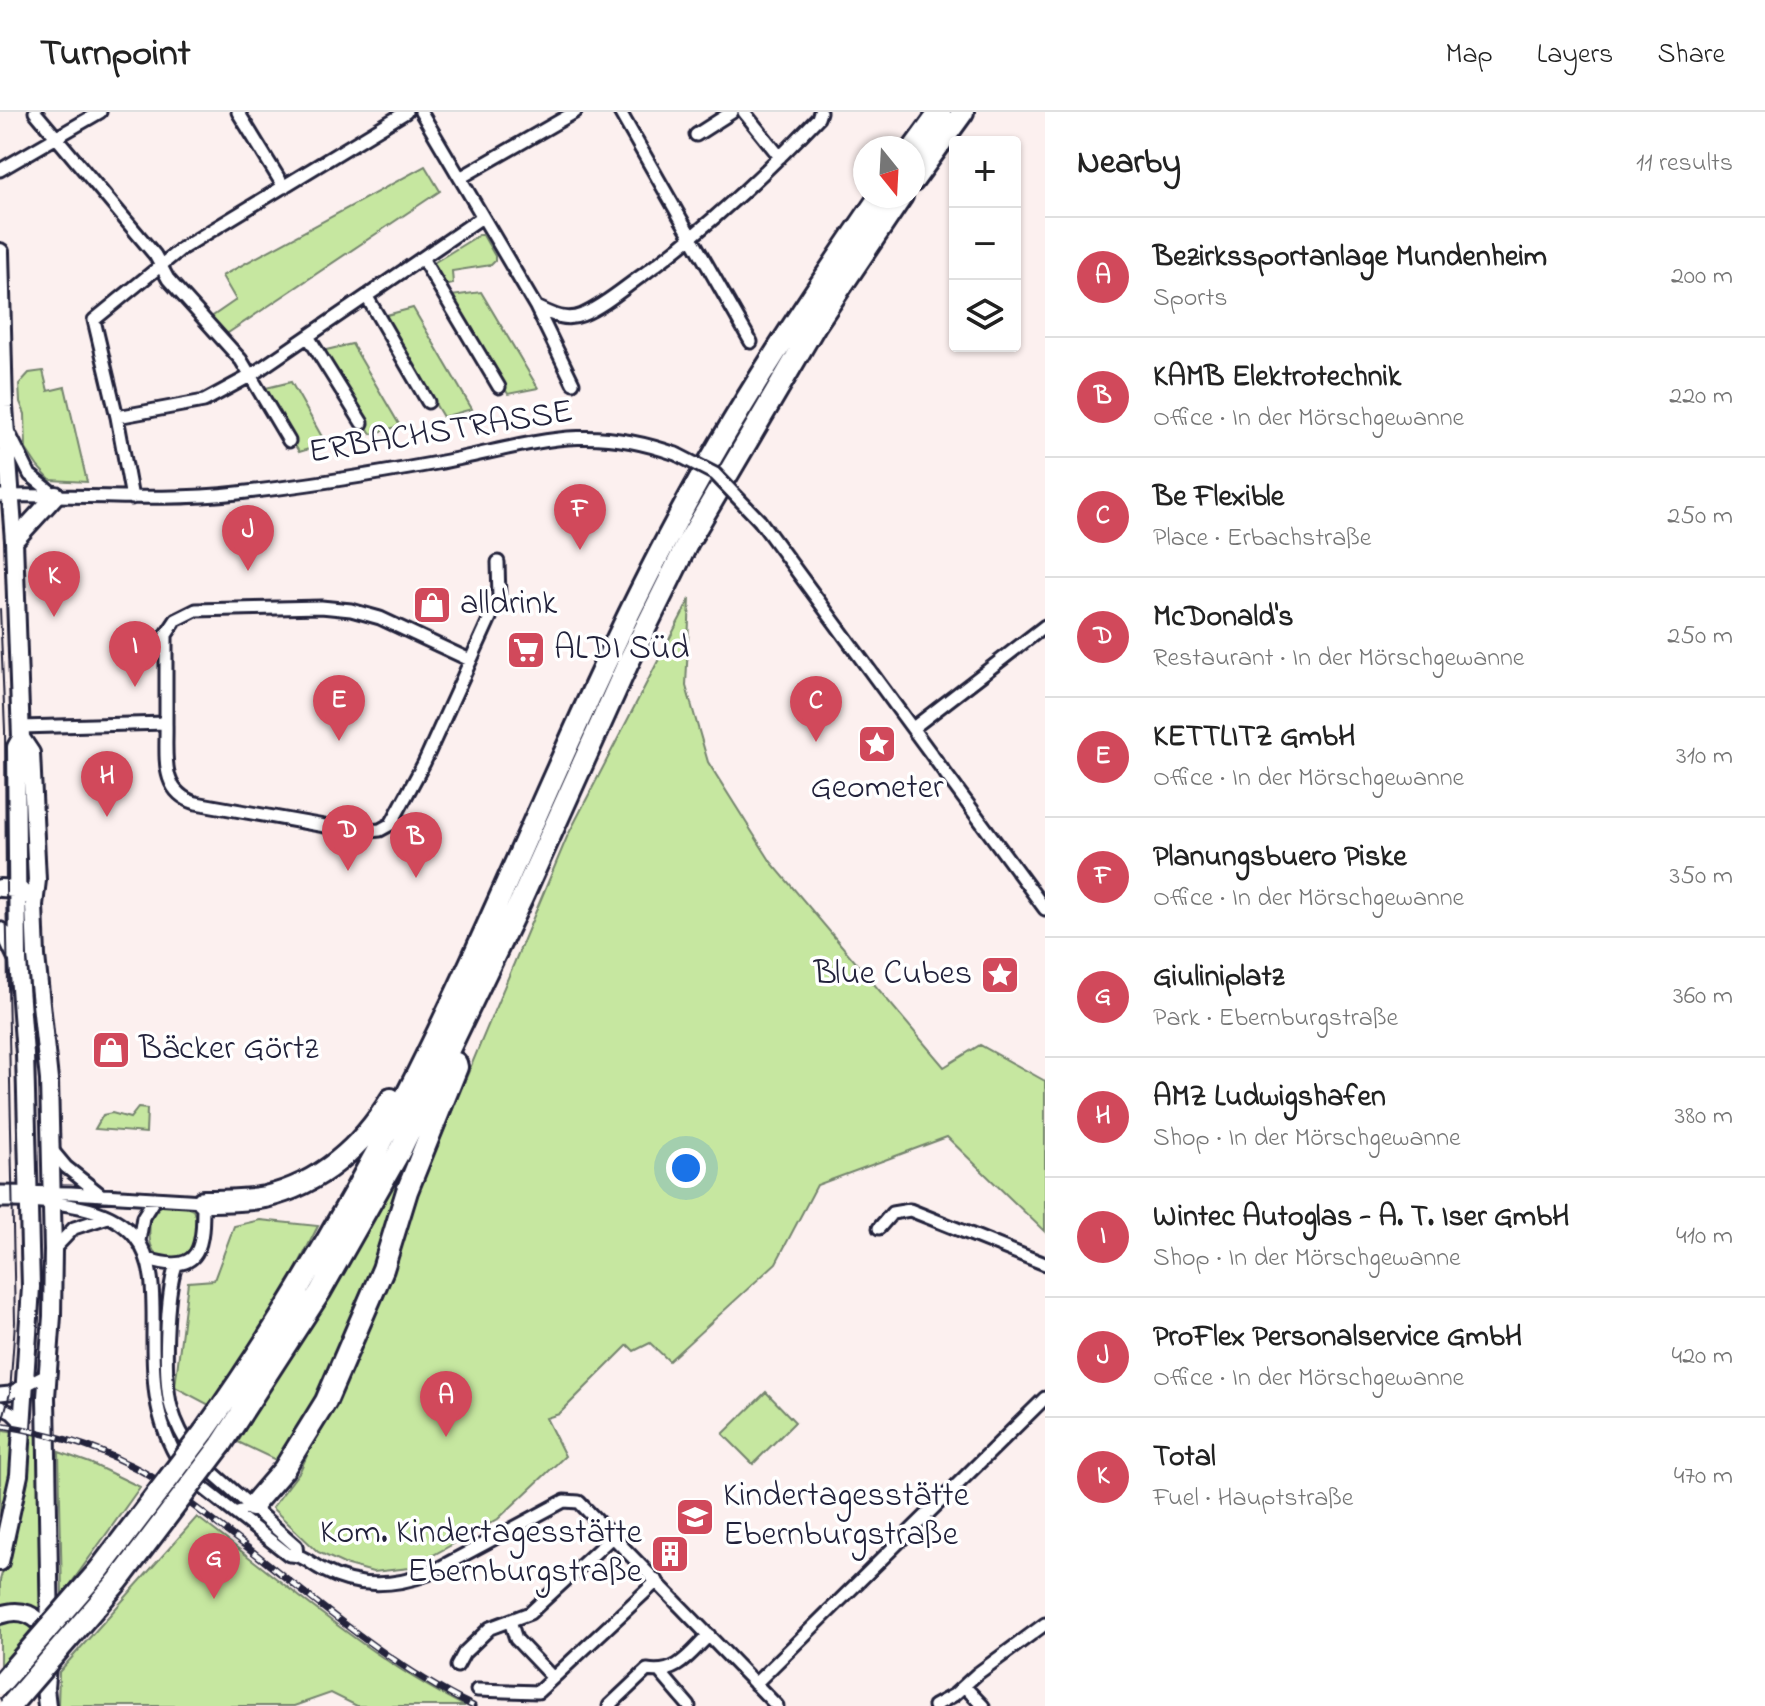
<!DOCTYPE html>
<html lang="en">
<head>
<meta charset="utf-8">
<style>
	body { margin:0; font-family:"Indie Flower",sans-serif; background:#f6f6f6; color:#222 }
	.controls { position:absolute; right:24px; top:24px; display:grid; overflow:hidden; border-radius:8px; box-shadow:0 2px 6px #0004 }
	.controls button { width:72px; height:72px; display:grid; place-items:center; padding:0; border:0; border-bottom:2px solid #e0e0e0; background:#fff; color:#222; font:40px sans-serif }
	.compass { position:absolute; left:853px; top:24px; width:72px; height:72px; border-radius:50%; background:#fff; box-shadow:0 2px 6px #0004; rotate:162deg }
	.you { position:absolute; left:686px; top:1056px; width:28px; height:28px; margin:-20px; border:6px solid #fff; border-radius:50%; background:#1a73e8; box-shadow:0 0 0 12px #1a73e833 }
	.badge { display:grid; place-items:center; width:52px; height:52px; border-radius:50%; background:#d1495b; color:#fff; font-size:26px; font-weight:700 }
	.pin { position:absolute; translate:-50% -66px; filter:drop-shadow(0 2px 4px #0008) }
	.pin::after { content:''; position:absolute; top:42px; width:28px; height:24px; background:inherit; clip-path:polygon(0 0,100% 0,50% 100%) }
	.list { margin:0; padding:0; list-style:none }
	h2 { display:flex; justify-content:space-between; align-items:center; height:104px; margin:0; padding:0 32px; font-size:34px }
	h2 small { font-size:26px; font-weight:400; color:#767676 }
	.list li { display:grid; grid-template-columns:52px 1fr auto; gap:24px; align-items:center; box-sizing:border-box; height:120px; padding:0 32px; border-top:2px solid #e0e0e0 }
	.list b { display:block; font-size:30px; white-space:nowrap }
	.list p { margin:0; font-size:26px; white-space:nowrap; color:#767676 }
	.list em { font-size:26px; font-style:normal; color:#767676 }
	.icon { flex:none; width:44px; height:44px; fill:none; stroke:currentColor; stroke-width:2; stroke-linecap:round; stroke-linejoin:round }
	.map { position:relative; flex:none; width:1045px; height:1594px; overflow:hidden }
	header { display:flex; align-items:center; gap:48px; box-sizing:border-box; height:112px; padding:0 40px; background:#fff; border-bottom:2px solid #e0e0e0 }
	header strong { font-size:38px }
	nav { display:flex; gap:44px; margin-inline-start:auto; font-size:28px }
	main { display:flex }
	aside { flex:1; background:#fff }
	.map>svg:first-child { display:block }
</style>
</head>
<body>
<header>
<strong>Turnpoint</strong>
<nav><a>Map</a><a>Layers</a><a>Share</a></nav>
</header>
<main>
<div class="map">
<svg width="1045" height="1594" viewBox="0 0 1045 1594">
	<rect width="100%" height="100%" fill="#fcf0ef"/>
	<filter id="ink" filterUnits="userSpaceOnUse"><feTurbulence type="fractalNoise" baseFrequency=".0125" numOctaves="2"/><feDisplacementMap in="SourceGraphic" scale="16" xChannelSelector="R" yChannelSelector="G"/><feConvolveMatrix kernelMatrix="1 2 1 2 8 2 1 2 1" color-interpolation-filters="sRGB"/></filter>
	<g filter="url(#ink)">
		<path fill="#c6e7a0" stroke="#74846e" stroke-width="2" d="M 425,54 L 440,79 L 225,223 L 210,206 L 236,188 L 222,164 Z
			M 479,123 L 483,123 L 495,144 L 495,149 L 491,153 L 452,159 L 453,172 L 444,174 L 434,155 L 435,150 Z
			M 481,180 L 538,276 L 508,282 L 451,184 Z
			M 413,196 L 472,297 L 443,305 L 383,204 Z
			M 352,232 L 400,314 L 371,322 L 322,239 Z
			M 43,259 L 48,279 L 65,275 L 87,370 L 50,368 L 38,355 L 26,337 L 25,302 L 20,290 L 19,272 L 29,261 Z
			M 291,270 L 326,332 L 299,340 L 262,277 Z
			M 690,487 L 686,574 L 708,650 L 771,750 L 944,955 L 980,933 L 1045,969 L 1045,1120 L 947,1025 L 817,1073 L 776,1151 L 669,1249 L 650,1231 L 634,1239 L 628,1233 L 559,1302 L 546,1306 L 565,1344 L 498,1407 L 410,1456 L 373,1460 L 344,1452 L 318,1440 L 272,1396 L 300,1359 L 394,1152 L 419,1078 L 567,725 Z
			M 138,996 L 147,997 L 146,1021 L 95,1017 L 103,1003 L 112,1001 L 130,1006 Z
			M 411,1036 L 415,1038 C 379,1143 342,1258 280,1350 L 238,1330 Z
			M 177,1091 L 193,1098 C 211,1143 161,1164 151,1133 C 148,1125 150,1114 150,1107 L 161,1093 Z
			M 260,1108 L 318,1114 L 275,1199 L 211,1294 L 175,1275 L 188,1170 L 214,1168 L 234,1114 Z
			M 766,1280 L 795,1310 L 753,1352 L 723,1322 Z
			M 3,1318 L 18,1320 L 14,1358 L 0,1424 L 0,1327 Z
			M 29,1321 L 39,1323 L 42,1502 L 0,1497 L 0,1468 L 15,1419 Z
			M 59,1340 L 90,1351 L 140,1375 L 62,1484 Z
			M 197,1405 C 281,1468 371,1548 465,1594 L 357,1594 L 331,1581 L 294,1594 L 58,1594 L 59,1560 Z
			M 15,1504 L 37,1515 L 0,1558 L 0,1510 Z"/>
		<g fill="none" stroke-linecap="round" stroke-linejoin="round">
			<g stroke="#22223b" stroke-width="17">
				<path id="street" d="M 35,0 L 155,143 L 168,167 L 241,248 L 289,329
					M 238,0 L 284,75
					M 421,0 L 536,195 L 573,271
					M 620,0 L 751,230
					M 744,0 L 780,45
					M 696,23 L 732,0
					M 0,58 L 100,0
					M 460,66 L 575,0
					M 422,146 L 499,275
					M 367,185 L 428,290
					M 536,195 C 551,202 565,210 582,203 C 604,194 625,175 644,162 C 709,114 763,64 818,6 L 820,0
					M 309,226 L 362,311
					M 117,305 L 204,289 L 250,264 L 482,105
					M 9,321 L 30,363 L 55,383
					M 0,384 C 80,382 158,390 238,381 C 304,374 371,363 437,351 C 529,334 581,308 676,342
					M 132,386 L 117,305 L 94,208 L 181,137 L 406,0
					M 760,409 L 1045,797
					M 166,611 L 166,523 L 176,508 L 196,498 L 321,495 L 351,498 L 380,506 L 470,548
					M 21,615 L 166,611 C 167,643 159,680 196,691 L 358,720 L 380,718 L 391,712 L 424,651 L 499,486 L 498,450
					M 913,616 L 1045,514
					M 51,1037 L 66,1055 L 100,1082
					M 0,1080 L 71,1081 L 203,1089 C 203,1132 203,1165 148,1147
					M 0,1089 C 243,1084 102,1230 181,1352
					M 879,1116 L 892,1101 L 910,1098 L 1045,1152
					M 139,1129 L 143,1105 L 155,1086
					M 53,1138 L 74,1116 L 108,1105
					M 176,1153 C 166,1183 163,1264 171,1295 C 176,1312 183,1326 193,1340
					M 0,1282 L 10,1281 L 47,1262
					M 0,1295 L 12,1301 L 24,1313
					M 204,1353 L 296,1434 L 297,1443
					M 191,1366 L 235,1401 L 241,1399
					M 235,1401 L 289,1443 C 302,1442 311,1452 323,1458 C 356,1476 393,1475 428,1462 L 564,1389 L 579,1390 L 777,1594
					M 510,1509 L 516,1527 L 553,1566
					M 457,1554 L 464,1541 L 490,1516 L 530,1501 L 613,1424
					M 660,1560 L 689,1594
					M 755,1572 L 1045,1286
					M 964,1574 L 983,1594
					M 477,1578 L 538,1580 L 657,1469
					M 609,1594 L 647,1558 C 677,1563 689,1543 709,1523
					M 934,1594 L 954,1583 L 977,1562 L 1045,1512"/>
			</g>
			<g stroke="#22223b" stroke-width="22">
				<path id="secondary" d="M 0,140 L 4,295 L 14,429 L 21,626 L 16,635 L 18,849 L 25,942 L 31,1175 L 19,1363 L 0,1450
					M 14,429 L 56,383
					M 21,626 L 31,641 L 37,768 L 34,793 L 36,844 L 49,968 L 53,1138 L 52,1204 L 46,1285 L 50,1521 L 45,1576 L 47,1594
					M 0,776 L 19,777 L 25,783
					M 0,819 L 7,825 L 16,844
					M 0,1503 C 22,1495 36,1503 50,1521"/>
			</g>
			<g stroke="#22223b" stroke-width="26">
				<path id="highway" d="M 913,37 L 940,0
					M 913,69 L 963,0
					M 203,1089 C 223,1089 245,1089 265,1085 C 320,1072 362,1035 391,987
					M 204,1320 C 281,1212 348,1097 408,980 C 504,792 577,594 677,408 C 737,295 808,189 880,84
					M 221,1333 L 320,1180 L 401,1037 L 522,786 L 628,551 L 688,430 L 816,212 L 902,84
					M 252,1394 L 284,1357 L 326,1289 L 383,1157 L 407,1079 L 457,955 L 456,951"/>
			</g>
			<use href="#street" stroke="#fff" stroke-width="11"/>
			<use href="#secondary" stroke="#fff" stroke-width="16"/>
			<use href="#highway" stroke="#fff" stroke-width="20"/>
			<path stroke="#22223b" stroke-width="2" d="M 0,497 L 5,618 L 6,777 L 15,1210 L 10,1281 L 0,1317
				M 0,1586 L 4,1594"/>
			<g stroke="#22223b" stroke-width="7">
				<path id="rail" d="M 0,1313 C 44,1320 89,1332 128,1352 C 164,1369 197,1397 229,1421 C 307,1481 384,1551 473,1594"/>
			</g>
			<use href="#rail" stroke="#fff" stroke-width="4" stroke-dasharray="12" stroke-linecap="butt"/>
			<g stroke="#22223b" stroke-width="17" stroke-linecap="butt">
				<path id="street-bridge" d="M 676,342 L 715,362 L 760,409"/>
			</g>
			<g stroke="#22223b" stroke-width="26" stroke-linecap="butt">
				<path id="highway-bridge" d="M 0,1572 L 99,1458 L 204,1320
					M 10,1594 L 118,1469 L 221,1333"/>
			</g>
			<use href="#street-bridge" stroke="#fff" stroke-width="11"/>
			<use href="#highway-bridge" stroke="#fff" stroke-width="20"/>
		</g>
	</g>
	<defs>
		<g id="shop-square" transform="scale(2)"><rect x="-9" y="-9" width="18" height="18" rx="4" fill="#d1495b" stroke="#fff"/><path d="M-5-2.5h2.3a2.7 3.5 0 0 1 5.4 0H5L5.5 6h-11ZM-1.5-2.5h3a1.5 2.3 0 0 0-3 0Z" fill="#fff"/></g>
		<g id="supermarket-square" transform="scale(2)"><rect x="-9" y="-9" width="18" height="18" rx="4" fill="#d1495b" stroke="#fff"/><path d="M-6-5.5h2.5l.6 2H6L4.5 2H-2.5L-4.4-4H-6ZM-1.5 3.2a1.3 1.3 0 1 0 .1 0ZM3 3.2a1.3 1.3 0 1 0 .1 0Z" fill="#fff"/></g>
		<g id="sight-square" transform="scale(2)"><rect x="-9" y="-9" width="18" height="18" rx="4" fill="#d1495b" stroke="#fff"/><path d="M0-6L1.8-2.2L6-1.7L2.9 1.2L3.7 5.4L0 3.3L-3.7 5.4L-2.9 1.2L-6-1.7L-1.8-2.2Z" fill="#fff"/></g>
		<g id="school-square" transform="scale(2)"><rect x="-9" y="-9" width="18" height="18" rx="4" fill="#d1495b" stroke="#fff"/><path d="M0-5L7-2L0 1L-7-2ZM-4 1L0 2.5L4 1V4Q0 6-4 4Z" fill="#fff"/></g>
		<g id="building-square" transform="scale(2)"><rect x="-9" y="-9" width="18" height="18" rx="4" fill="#d1495b" stroke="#fff"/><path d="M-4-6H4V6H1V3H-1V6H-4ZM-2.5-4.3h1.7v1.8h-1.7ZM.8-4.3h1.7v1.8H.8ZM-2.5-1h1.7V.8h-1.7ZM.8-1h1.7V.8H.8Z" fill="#fff"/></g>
	</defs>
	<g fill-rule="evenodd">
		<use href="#shop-square" x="432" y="493"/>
		<use href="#supermarket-square" x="526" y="538"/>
		<use href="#sight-square" x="877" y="632"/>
		<use href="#sight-square" x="1000" y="863"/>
		<use href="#shop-square" x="111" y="938"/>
		<use href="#school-square" x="695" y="1405"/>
		<use href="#building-square" x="670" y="1442"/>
	</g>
	<g text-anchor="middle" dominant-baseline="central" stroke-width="7" stroke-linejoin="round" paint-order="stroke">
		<g font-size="34" fill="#22223b" stroke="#fff">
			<text transform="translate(441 321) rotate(-9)">ERBACHSTRASSE</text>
		</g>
		<g font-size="34" fill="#22223b" stroke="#fff" text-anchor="start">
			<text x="460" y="493">alldrink</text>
			<text x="554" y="538">ALDI Süd</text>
			<text x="877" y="677" text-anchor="middle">Geometer</text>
			<text x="972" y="863" text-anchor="end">Blue Cubes</text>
			<text x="139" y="938">Bäcker Görtz</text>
			<text x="723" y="1385">Kindertagesstätte<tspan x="723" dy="39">Ebernburgstraße</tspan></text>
			<text x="642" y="1422" text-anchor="end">Kom. Kindertagesstätte<tspan x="642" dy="39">Ebernburgstraße</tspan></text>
		</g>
	</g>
</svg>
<div class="controls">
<button>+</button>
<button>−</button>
<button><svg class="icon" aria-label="layers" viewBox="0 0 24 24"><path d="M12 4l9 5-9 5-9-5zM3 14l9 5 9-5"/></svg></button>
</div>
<svg class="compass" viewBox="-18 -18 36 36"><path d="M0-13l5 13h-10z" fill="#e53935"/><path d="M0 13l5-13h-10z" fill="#767676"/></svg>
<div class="you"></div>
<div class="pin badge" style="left:446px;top:1325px">A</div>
<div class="pin badge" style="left:416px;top:766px">B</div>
<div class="pin badge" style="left:816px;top:630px">C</div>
<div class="pin badge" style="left:348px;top:759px">D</div>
<div class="pin badge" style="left:339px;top:629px">E</div>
<div class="pin badge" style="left:580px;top:438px">F</div>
<div class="pin badge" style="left:214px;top:1487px">G</div>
<div class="pin badge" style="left:107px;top:705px">H</div>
<div class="pin badge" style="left:135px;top:575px">I</div>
<div class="pin badge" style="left:248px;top:459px">J</div>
<div class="pin badge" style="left:54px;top:505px">K</div>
</div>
<aside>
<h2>Nearby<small>11 results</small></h2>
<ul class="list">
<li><span class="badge">A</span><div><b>Bezirkssportanlage Mundenheim</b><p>Sports</p></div><em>200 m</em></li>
<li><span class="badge">B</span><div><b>KAMB Elektrotechnik</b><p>Office · In der Mörschgewanne</p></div><em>220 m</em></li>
<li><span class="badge">C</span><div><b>Be Flexible</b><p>Place · Erbachstraße</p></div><em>250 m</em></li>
<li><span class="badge">D</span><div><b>McDonald's</b><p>Restaurant · In der Mörschgewanne</p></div><em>250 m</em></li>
<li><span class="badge">E</span><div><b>KETTLITZ GmbH</b><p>Office · In der Mörschgewanne</p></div><em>310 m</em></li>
<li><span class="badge">F</span><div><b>Planungsbuero Piske</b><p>Office · In der Mörschgewanne</p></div><em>350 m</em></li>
<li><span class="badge">G</span><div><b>Giuliniplatz</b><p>Park · Ebernburgstraße</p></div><em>360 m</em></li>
<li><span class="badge">H</span><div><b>AMZ Ludwigshafen</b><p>Shop · In der Mörschgewanne</p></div><em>380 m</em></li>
<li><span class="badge">I</span><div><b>Wintec Autoglas - A. T. Iser GmbH</b><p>Shop · In der Mörschgewanne</p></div><em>410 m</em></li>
<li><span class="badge">J</span><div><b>ProFlex Personalservice GmbH</b><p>Office · In der Mörschgewanne</p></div><em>420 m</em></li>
<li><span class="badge">K</span><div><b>Total</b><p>Fuel · Hauptstraße</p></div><em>470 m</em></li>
</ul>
</aside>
</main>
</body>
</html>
